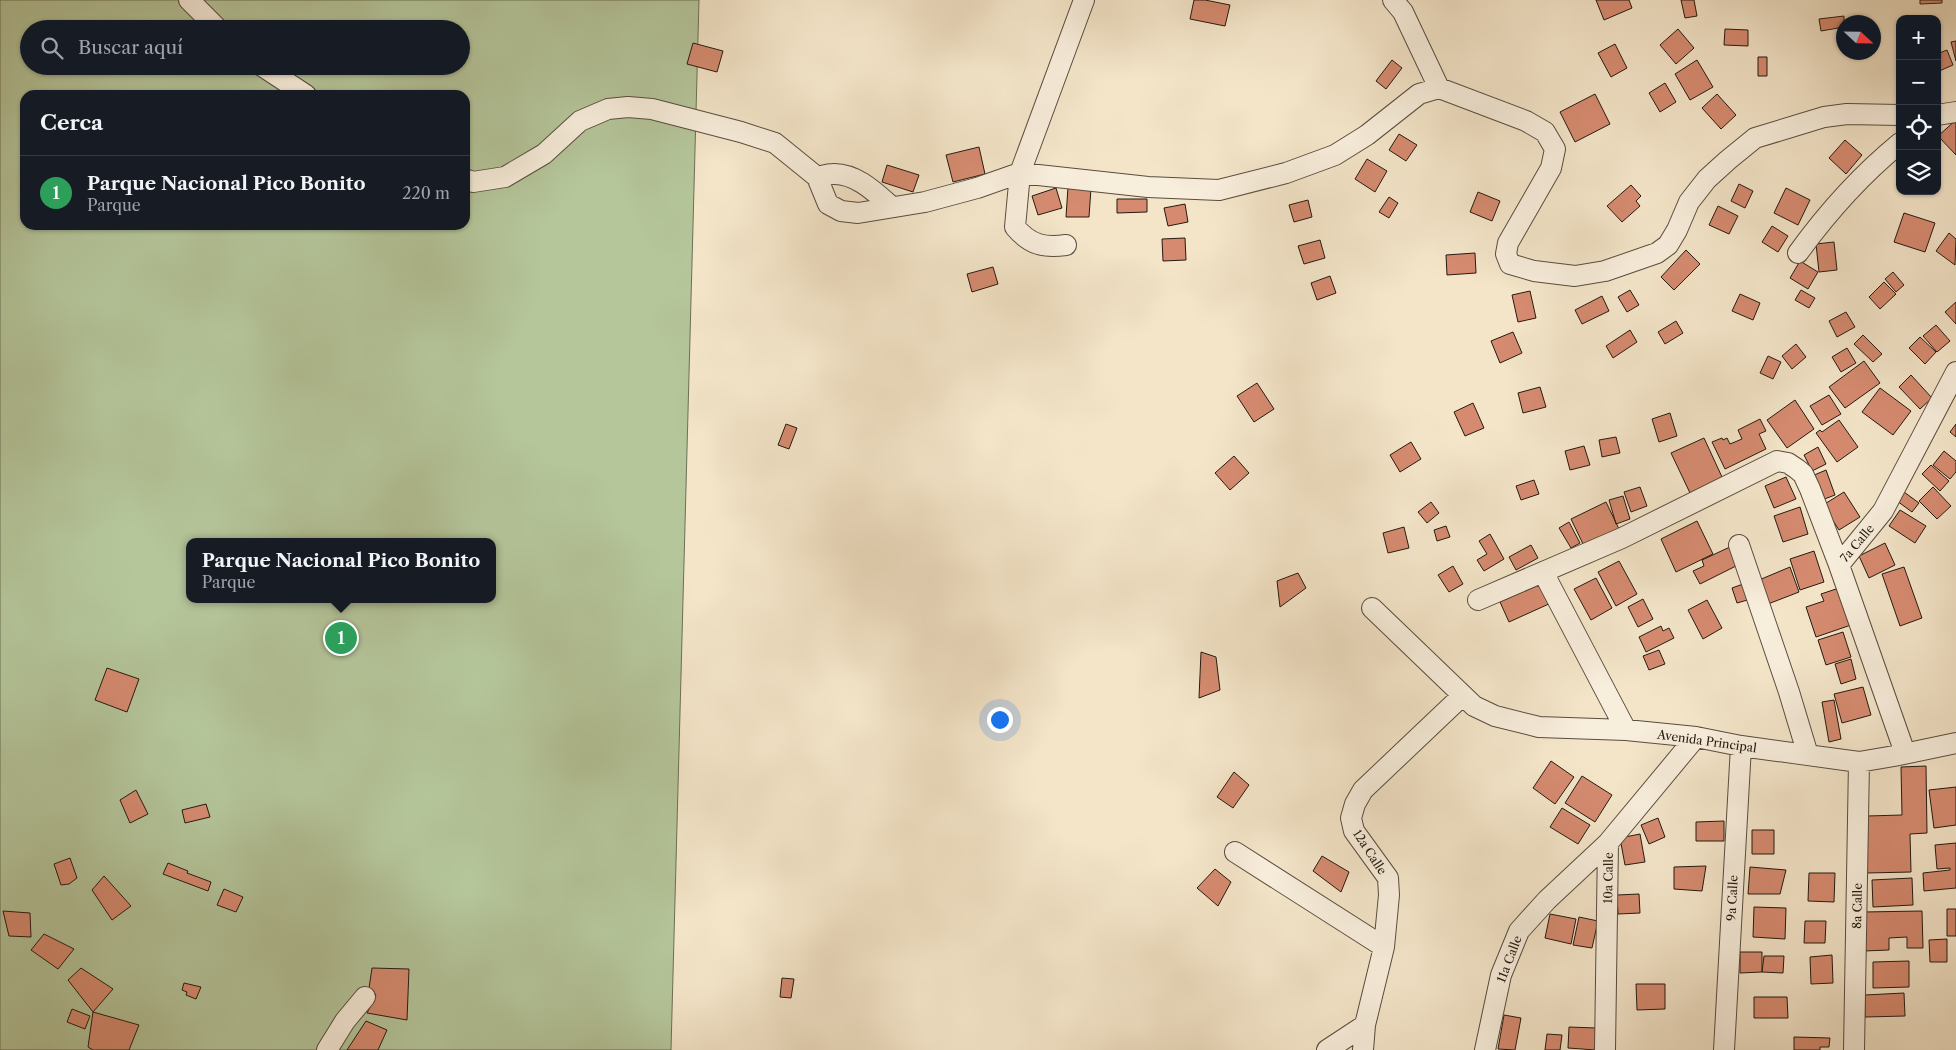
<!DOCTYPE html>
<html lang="es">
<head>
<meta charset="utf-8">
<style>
	body { margin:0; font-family:"Libre Caslon Text",serif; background:#20242c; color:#f1f3f6 }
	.controls { position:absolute; right:15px; top:15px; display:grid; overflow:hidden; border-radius:10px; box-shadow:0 1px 4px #0004 }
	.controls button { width:45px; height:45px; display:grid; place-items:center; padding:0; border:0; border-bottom:1px solid #363941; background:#171b24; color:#f1f3f6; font:25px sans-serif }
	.compass { position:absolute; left:1836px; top:15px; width:45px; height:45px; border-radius:50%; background:#171b24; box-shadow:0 1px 4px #0004; rotate:112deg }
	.you { position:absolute; left:999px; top:719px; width:18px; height:18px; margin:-12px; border:4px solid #fff; border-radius:50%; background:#1a73e8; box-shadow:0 0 0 8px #1a73e833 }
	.badge { display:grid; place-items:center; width:32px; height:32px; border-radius:50%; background:#0b8043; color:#fff; font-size:16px; font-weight:700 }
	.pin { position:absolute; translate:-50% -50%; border:2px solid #fff; box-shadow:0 1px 5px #0006 }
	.popup { position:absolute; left:186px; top:538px; width:310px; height:65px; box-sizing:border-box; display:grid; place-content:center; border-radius:10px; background:#171b24; filter:drop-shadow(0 1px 4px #0005); font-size:16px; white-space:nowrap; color:#9ea1a6 }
	.popup b { font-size:19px; color:#f1f3f6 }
	.popup::after { content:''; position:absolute; left:50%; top:100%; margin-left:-10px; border:10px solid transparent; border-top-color:#171b24 }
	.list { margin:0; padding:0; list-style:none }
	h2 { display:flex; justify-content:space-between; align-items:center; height:65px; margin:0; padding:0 20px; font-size:21px }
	h2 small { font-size:16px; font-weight:400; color:#9ea1a6 }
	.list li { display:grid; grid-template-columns:32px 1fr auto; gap:15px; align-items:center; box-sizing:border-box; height:75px; padding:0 20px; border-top:1px solid #363941 }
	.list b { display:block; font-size:19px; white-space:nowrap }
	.list p { margin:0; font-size:16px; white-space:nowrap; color:#9ea1a6 }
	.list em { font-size:16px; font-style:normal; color:#9ea1a6 }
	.icon { flex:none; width:28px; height:28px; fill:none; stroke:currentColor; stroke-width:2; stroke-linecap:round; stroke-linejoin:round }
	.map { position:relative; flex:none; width:1956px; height:1050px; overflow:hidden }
	.search { position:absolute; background:#171b24; box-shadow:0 1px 4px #0004; left:20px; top:20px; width:450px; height:55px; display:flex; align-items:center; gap:12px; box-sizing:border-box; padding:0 18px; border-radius:28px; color:#9ea1a6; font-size:19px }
	.panel { position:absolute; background:#171b24; box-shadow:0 1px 4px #0004; left:20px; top:90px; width:450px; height:140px; border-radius:15px }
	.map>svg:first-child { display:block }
</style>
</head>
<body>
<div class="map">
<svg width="1956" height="1050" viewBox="0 0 1956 1050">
	<rect width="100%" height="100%" fill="#f4e5c9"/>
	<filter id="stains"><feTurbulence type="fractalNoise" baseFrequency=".004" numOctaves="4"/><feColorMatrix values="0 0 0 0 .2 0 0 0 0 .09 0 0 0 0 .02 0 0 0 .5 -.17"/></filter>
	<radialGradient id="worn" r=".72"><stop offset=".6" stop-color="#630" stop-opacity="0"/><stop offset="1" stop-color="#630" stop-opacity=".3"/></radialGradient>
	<path fill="#b5c69b" stroke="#6c7056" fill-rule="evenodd" d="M 0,0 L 699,0 L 671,1050 L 0,1050 ZM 29,29 L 461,29 L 461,66 L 29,66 ZM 25,95 L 465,95 L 465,225 L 25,225 ZM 190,542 L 492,542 L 492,599 L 190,599 Z"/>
	<path fill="#d68b70" stroke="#241a10" d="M 1194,0 L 1205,0 L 1230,5 L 1225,26 L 1190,19 Z
		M 1596,0 L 1629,0 L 1632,8 L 1604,20 Z
		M 1681,0 L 1694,0 L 1697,16 L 1685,18 Z
		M 1920,0 L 1942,0 L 1942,3 L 1920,4 Z
		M 1844,16 L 1844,27 L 1821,31 L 1819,19 Z
		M 1678,29 L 1694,48 L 1676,64 L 1660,45 Z
		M 1725,29 L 1748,30 L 1748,46 L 1724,45 Z
		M 1956,41 L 1956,61 L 1951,42 Z
		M 693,43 L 723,51 L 717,72 L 687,64 Z
		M 1615,44 L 1627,68 L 1611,77 L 1598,53 Z
		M 1947,50 L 1953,65 L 1937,72 L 1937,54 Z
		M 1758,57 L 1767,57 L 1767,76 L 1758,76 Z
		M 1392,60 L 1402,68 L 1386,89 L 1376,81 Z
		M 1697,60 L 1713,87 L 1690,100 L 1675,74 Z
		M 1665,83 L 1676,102 L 1660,112 L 1649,93 Z
		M 1595,94 L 1610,124 L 1575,142 L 1560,112 Z
		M 1717,94 L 1736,115 L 1721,129 L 1702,108 Z
		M 1956,120 L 1956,155 L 1938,136 Z
		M 1399,134 L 1417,145 L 1406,161 L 1389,150 Z
		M 1845,140 L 1862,155 L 1846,174 L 1829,158 Z
		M 979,147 L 985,174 L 953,182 L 946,155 Z
		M 1367,159 L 1387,171 L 1375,192 L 1355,179 Z
		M 887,165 L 919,175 L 913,192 L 882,182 Z
		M 1739,184 L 1753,191 L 1745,208 L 1731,201 Z
		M 1631,185 L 1641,196 L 1636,201 L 1640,206 L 1622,222 L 1607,206 Z
		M 1068,187 L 1091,188 L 1089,217 L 1066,217 Z
		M 1056,188 L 1062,208 L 1038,215 L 1032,196 Z
		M 1786,188 L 1810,200 L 1798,225 L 1774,213 Z
		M 1478,192 L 1500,201 L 1492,221 L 1470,212 Z
		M 1389,197 L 1398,203 L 1389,218 L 1379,212 Z
		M 1117,199 L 1147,199 L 1147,212 L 1117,213 Z
		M 1308,200 L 1312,217 L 1294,222 L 1289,205 Z
		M 1185,204 L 1188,222 L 1168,226 L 1164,208 Z
		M 1718,206 L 1738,216 L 1729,234 L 1709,225 Z
		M 1904,213 L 1935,223 L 1925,252 L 1894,242 Z
		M 1772,226 L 1788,236 L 1778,252 L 1762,242 Z
		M 1949,233 L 1956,239 L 1955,265 L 1936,251 Z
		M 1185,238 L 1186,260 L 1163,261 L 1162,239 Z
		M 1320,240 L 1325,258 L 1304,264 L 1298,246 Z
		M 1834,242 L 1837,270 L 1819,272 L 1816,244 Z
		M 1686,250 L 1700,264 L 1674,290 L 1661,277 Z
		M 1475,253 L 1476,273 L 1447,275 L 1446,255 Z
		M 1800,261 L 1818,272 L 1808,289 L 1790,278 Z
		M 993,267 L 998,284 L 972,292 L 967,274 Z
		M 1893,272 L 1904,285 L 1896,292 L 1885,279 Z
		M 1330,276 L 1336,293 L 1317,300 L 1311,283 Z
		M 1884,282 L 1896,294 L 1880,309 L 1869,297 Z
		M 1630,290 L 1639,305 L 1627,312 L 1618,297 Z
		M 1801,290 L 1815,298 L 1809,308 L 1795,300 Z
		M 1530,291 L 1536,318 L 1518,322 L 1512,295 Z
		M 1740,294 L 1760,303 L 1753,320 L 1732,311 Z
		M 1602,296 L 1609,311 L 1582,324 L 1575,310 Z
		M 1956,302 L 1956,324 L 1945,312 Z
		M 1846,312 L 1855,327 L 1837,337 L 1829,321 Z
		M 1676,321 L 1683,333 L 1665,344 L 1658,332 Z
		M 1936,325 L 1950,341 L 1937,352 L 1923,336 Z
		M 1630,330 L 1637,342 L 1613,358 L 1606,346 Z
		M 1513,332 L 1522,353 L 1500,363 L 1491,341 Z
		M 1863,335 L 1882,354 L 1873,362 L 1854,344 Z
		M 1920,337 L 1936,352 L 1925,364 L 1909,348 Z
		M 1796,344 L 1806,357 L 1792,369 L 1782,356 Z
		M 1847,348 L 1856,363 L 1841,372 L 1832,357 Z
		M 1768,356 L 1781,362 L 1773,379 L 1760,373 Z
		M 1864,361 L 1880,383 L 1845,408 L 1829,387 Z
		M 1911,375 L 1932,398 L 1920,409 L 1899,387 Z
		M 1257,383 L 1274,409 L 1254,422 L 1237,396 Z
		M 1540,387 L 1546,407 L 1523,413 L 1518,393 Z
		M 1880,388 L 1911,411 L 1893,435 L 1862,412 Z
		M 1829,395 L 1841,414 L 1822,425 L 1810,406 Z
		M 1795,400 L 1814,429 L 1787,448 L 1767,420 Z
		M 1473,403 L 1484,428 L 1465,436 L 1454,412 Z
		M 1670,413 L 1677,436 L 1659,442 L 1652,419 Z
		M 1760,419 L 1766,431 L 1759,434 L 1766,449 L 1725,469 L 1712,442 L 1722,438 L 1723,440 L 1727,438 L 1730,444 L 1742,439 L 1738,430 Z
		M 1839,420 L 1858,447 L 1837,462 L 1816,433 L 1820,430 L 1822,432 Z
		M 786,424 L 797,428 L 789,449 L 778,445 Z
		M 1956,424 L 1956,437 L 1950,432 Z
		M 1616,437 L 1620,453 L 1602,457 L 1599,440 Z
		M 1704,438 L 1722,477 L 1690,493 L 1671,453 Z
		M 1411,442 L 1421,459 L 1400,472 L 1390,455 Z
		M 1584,446 L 1590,465 L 1570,470 L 1565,451 Z
		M 1818,447 L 1826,464 L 1812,471 L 1804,455 Z
		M 1944,451 L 1956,461 L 1956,472 L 1950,479 L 1933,465 Z
		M 1234,456 L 1249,473 L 1230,490 L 1215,473 Z
		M 1931,465 L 1949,481 L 1940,491 L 1922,474 Z
		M 1826,470 L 1835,495 L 1822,500 L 1812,476 Z
		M 1786,477 L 1796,499 L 1774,508 L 1765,486 Z
		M 1534,480 L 1539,494 L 1521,500 L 1516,486 Z
		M 1640,487 L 1647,506 L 1631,512 L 1624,492 Z
		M 1933,487 L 1951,506 L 1937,519 L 1919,501 Z
		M 1844,492 L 1860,517 L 1839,530 L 1823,505 Z
		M 1904,492 L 1919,503 L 1912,512 L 1897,501 Z
		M 1623,496 L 1630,519 L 1616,524 L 1609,500 Z
		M 1431,502 L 1439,513 L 1427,523 L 1418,512 Z
		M 1606,502 L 1619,529 L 1584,546 L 1571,519 Z
		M 1800,507 L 1808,534 L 1783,542 L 1774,516 Z
		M 1900,510 L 1926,526 L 1915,543 L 1889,526 Z
		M 1697,521 L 1713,554 L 1676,572 L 1661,539 Z
		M 1569,522 L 1580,543 L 1571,548 L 1559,528 Z
		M 1446,526 L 1450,537 L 1437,541 L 1434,530 Z
		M 1404,527 L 1409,548 L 1388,553 L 1383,533 Z
		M 1490,534 L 1504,559 L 1484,571 L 1477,560 L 1487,554 L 1479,541 Z
		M 1885,543 L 1895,565 L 1869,578 L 1859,556 Z
		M 1531,545 L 1538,558 L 1516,570 L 1509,557 Z
		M 1732,546 L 1740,564 L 1700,584 L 1693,571 L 1704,566 L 1702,560 Z
		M 1814,551 L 1824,582 L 1800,590 L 1790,559 Z
		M 1619,561 L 1637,594 L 1616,606 L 1598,572 Z
		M 1453,566 L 1463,584 L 1449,592 L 1438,575 Z
		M 1790,567 L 1799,592 L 1768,604 L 1759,580 Z
		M 1904,567 L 1922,618 L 1900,626 L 1882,574 Z
		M 1298,573 L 1306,588 L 1280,607 L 1277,581 Z
		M 1596,578 L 1612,608 L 1591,620 L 1574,589 Z
		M 1543,583 L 1551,603 L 1509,622 L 1500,602 Z
		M 1746,583 L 1751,599 L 1737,603 L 1732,588 Z
		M 1839,588 L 1851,625 L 1816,637 L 1806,607 L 1824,601 L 1821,594 Z
		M 1643,599 L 1653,619 L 1638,627 L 1628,607 Z
		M 1707,600 L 1722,628 L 1703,639 L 1688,610 Z
		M 1661,626 L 1663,631 L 1669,628 L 1674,638 L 1646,652 L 1639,637 Z
		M 1843,632 L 1851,657 L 1826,665 L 1818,640 Z
		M 1659,650 L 1665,664 L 1649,670 L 1643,656 Z
		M 1201,652 L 1216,657 L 1220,690 L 1199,698 Z
		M 1851,659 L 1856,679 L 1841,684 L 1835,664 Z
		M 107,668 L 139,679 L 127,712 L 95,700 Z
		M 1863,687 L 1871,715 L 1842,723 L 1834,694 Z
		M 1834,700 L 1841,739 L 1829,742 L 1822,702 Z
		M 1551,761 L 1574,777 L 1555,804 L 1533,788 Z
		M 1926,766 L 1927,833 L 1910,834 L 1911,872 L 1867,873 L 1867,816 L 1902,815 L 1901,767 Z
		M 1234,772 L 1249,785 L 1233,808 L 1217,797 Z
		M 1582,776 L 1612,795 L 1595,822 L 1565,803 Z
		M 1956,787 L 1956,825 L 1934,828 L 1929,790 Z
		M 136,790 L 148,814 L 130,823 L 120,800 Z
		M 206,804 L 210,817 L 185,823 L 182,810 Z
		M 1562,808 L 1590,825 L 1578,844 L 1550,827 Z
		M 1658,818 L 1665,837 L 1649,844 L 1641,825 Z
		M 1724,821 L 1724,841 L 1696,841 L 1696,822 Z
		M 1752,830 L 1774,830 L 1774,854 L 1752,854 Z
		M 1640,834 L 1645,862 L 1625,865 L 1620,838 Z
		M 1956,843 L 1956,888 L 1924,891 L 1923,873 L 1950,870 L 1950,868 L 1937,869 L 1935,845 Z
		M 1322,856 L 1349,872 L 1341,892 L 1313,871 Z
		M 70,858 L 77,878 L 69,884 L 61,885 L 54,864 Z
		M 168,863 L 188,871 L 187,873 L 211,882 L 208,891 L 163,874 Z
		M 1706,866 L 1702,891 L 1674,889 L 1674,867 Z
		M 1750,867 L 1786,870 L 1780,894 L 1748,894 Z
		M 1215,869 L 1231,882 L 1218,906 L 1197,888 Z
		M 1809,873 L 1835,873 L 1834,902 L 1808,901 Z
		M 104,876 L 131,906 L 112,920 L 92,890 Z
		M 1912,878 L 1913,905 L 1873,907 L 1872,880 Z
		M 224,889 L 243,897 L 236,912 L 217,905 Z
		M 1639,894 L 1640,913 L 1618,914 L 1617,895 Z
		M 1754,907 L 1786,908 L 1785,939 L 1753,937 Z
		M 1947,909 L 1956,909 L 1956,936 L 1947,936 Z
		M 3,911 L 30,913 L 31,937 L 9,936 Z
		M 1922,911 L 1923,948 L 1907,948 L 1907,937 L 1889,938 L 1889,950 L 1864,951 L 1863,912 Z
		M 1550,914 L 1576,919 L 1571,944 L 1545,938 Z
		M 1579,917 L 1598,921 L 1592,948 L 1573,945 Z
		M 1805,921 L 1826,921 L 1825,943 L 1804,943 Z
		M 44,934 L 74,949 L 58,969 L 31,950 Z
		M 1947,939 L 1947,962 L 1930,962 L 1929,940 Z
		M 1740,952 L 1762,952 L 1762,972 L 1740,973 Z
		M 1832,955 L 1833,983 L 1811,984 L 1810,957 Z
		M 1764,956 L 1784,956 L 1783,973 L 1762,972 Z
		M 1909,961 L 1909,987 L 1873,988 L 1873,962 Z
		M 81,968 L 113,989 L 93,1012 L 68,980 Z
		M 372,968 L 409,969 L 407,1020 L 367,1013 L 376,995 L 369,988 Z
		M 782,978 L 794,979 L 791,998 L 780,997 Z
		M 184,983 L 201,987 L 196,999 L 186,995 L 187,992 L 182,990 Z
		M 1636,984 L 1665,984 L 1665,1009 L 1637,1010 Z
		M 1904,993 L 1905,1016 L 1865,1017 L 1865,995 Z
		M 1754,997 L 1787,997 L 1788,1018 L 1754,1018 Z
		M 72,1009 L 90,1016 L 85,1029 L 67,1022 Z
		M 93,1012 L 139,1025 L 129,1050 L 93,1050 L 88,1047 Z
		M 1504,1015 L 1521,1018 L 1515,1050 L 1498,1049 Z
		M 366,1021 L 387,1030 L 378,1050 L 347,1050 Z
		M 1569,1027 L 1596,1028 L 1596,1050 L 1568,1048 Z
		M 1547,1034 L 1562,1035 L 1560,1050 L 1545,1050 Z
		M 1794,1037 L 1830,1038 L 1829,1047 L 1820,1047 L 1820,1050 L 1794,1050 Z"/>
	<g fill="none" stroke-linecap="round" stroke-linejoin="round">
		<g stroke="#584d3e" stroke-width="22">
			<path id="minor" d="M 189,0 L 218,29
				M 1393,0 L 1403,12 L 1439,88
				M 262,66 L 306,95
				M 1937,115 L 1956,112
				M 817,177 C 822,176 828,174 833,174 C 856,173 876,193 892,207
				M 465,179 L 473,182 L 505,177 L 544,154 L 580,121 L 608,109 L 628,107 L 652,109 L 741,132 L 775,143 L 817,177 L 828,204 L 841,211 L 858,213 L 925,202 L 977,188 L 1020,173 L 1148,187 L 1219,190 L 1286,173 L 1335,155 L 1367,135 L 1419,94 L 1439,88 L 1526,121 L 1545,132 L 1555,149 L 1551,168 L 1508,243 L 1506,254 L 1510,264 L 1534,271 L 1575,276 L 1605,271 L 1657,253 L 1668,245 L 1677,230 L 1689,202 L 1707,179 L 1728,160 L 1755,138 L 1824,117 L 1847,114 L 1900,115
				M 1066,245 C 1044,248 1030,245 1015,227 L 1020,173 L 1084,0
				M 1798,253 C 1827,213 1861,175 1900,143
				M 1739,545 L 1789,692 L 1808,755
				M 1839,565 L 1883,511 L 1956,372
				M 1543,572 L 1626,730
				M 1478,600 L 1622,538 L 1777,461 L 1788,463 L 1797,469 L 1803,474 L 1810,489 L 1839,565 L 1905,753
				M 1372,608 L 1474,706 L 1495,716 L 1539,727 L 1626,730 L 1696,737 L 1741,746 L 1859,762 L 1894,756 L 1956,743
				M 1235,852 L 1384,947
				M 327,1050 L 345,1021 L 365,997
				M 1327,1050 L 1365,1025
				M 1363,1050 L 1365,1025 L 1384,947 L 1389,895 L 1388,878 L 1354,831 L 1351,818 L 1355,804 L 1363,790 L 1462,696
				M 1485,1050 L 1501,975 L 1519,931 L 1547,900 L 1608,843
				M 1605,1050 L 1608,843 L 1696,737
				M 1724,1050 L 1741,746
				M 1854,1050 L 1859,762"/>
		</g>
		<use href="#minor" stroke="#f8eedc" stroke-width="20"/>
	</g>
	<g text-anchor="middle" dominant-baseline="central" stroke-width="4" stroke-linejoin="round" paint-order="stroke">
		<g font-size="12" fill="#241a10" stroke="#f8eedc">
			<text transform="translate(1857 543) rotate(-50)">7a Calle</text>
			<text transform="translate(1707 741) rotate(8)">Avenida Principal</text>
			<text transform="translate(1370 852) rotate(57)">12a Calle</text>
			<text transform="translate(1608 878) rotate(-89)">10a Calle</text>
			<text transform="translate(1732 898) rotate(-87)">9a Calle</text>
			<text transform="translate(1857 906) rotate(-89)">8a Calle</text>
			<text transform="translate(1509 959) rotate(-69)">11a Calle</text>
		</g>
	</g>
	<rect width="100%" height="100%" filter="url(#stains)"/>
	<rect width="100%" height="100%" fill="url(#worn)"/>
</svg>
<div class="controls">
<button>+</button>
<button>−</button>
<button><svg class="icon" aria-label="locate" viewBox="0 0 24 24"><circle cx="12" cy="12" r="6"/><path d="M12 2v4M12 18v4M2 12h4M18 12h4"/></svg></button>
<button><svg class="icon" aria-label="layers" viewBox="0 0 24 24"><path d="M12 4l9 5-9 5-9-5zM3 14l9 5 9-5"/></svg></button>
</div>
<svg class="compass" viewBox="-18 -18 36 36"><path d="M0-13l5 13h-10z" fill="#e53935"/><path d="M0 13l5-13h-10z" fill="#9ea1a6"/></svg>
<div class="you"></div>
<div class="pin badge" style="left:341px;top:638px;background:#2e9e5b">1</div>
<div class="popup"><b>Parque Nacional Pico Bonito</b>Parque</div>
<div class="search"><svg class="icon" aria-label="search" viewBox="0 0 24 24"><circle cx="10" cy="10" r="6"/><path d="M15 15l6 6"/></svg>Buscar aquí</div>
<section class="panel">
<h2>Cerca<small></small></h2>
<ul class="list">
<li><span class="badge" style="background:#2e9e5b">1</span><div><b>Parque Nacional Pico Bonito</b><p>Parque</p></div><em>220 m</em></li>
</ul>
</section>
</div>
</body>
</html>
